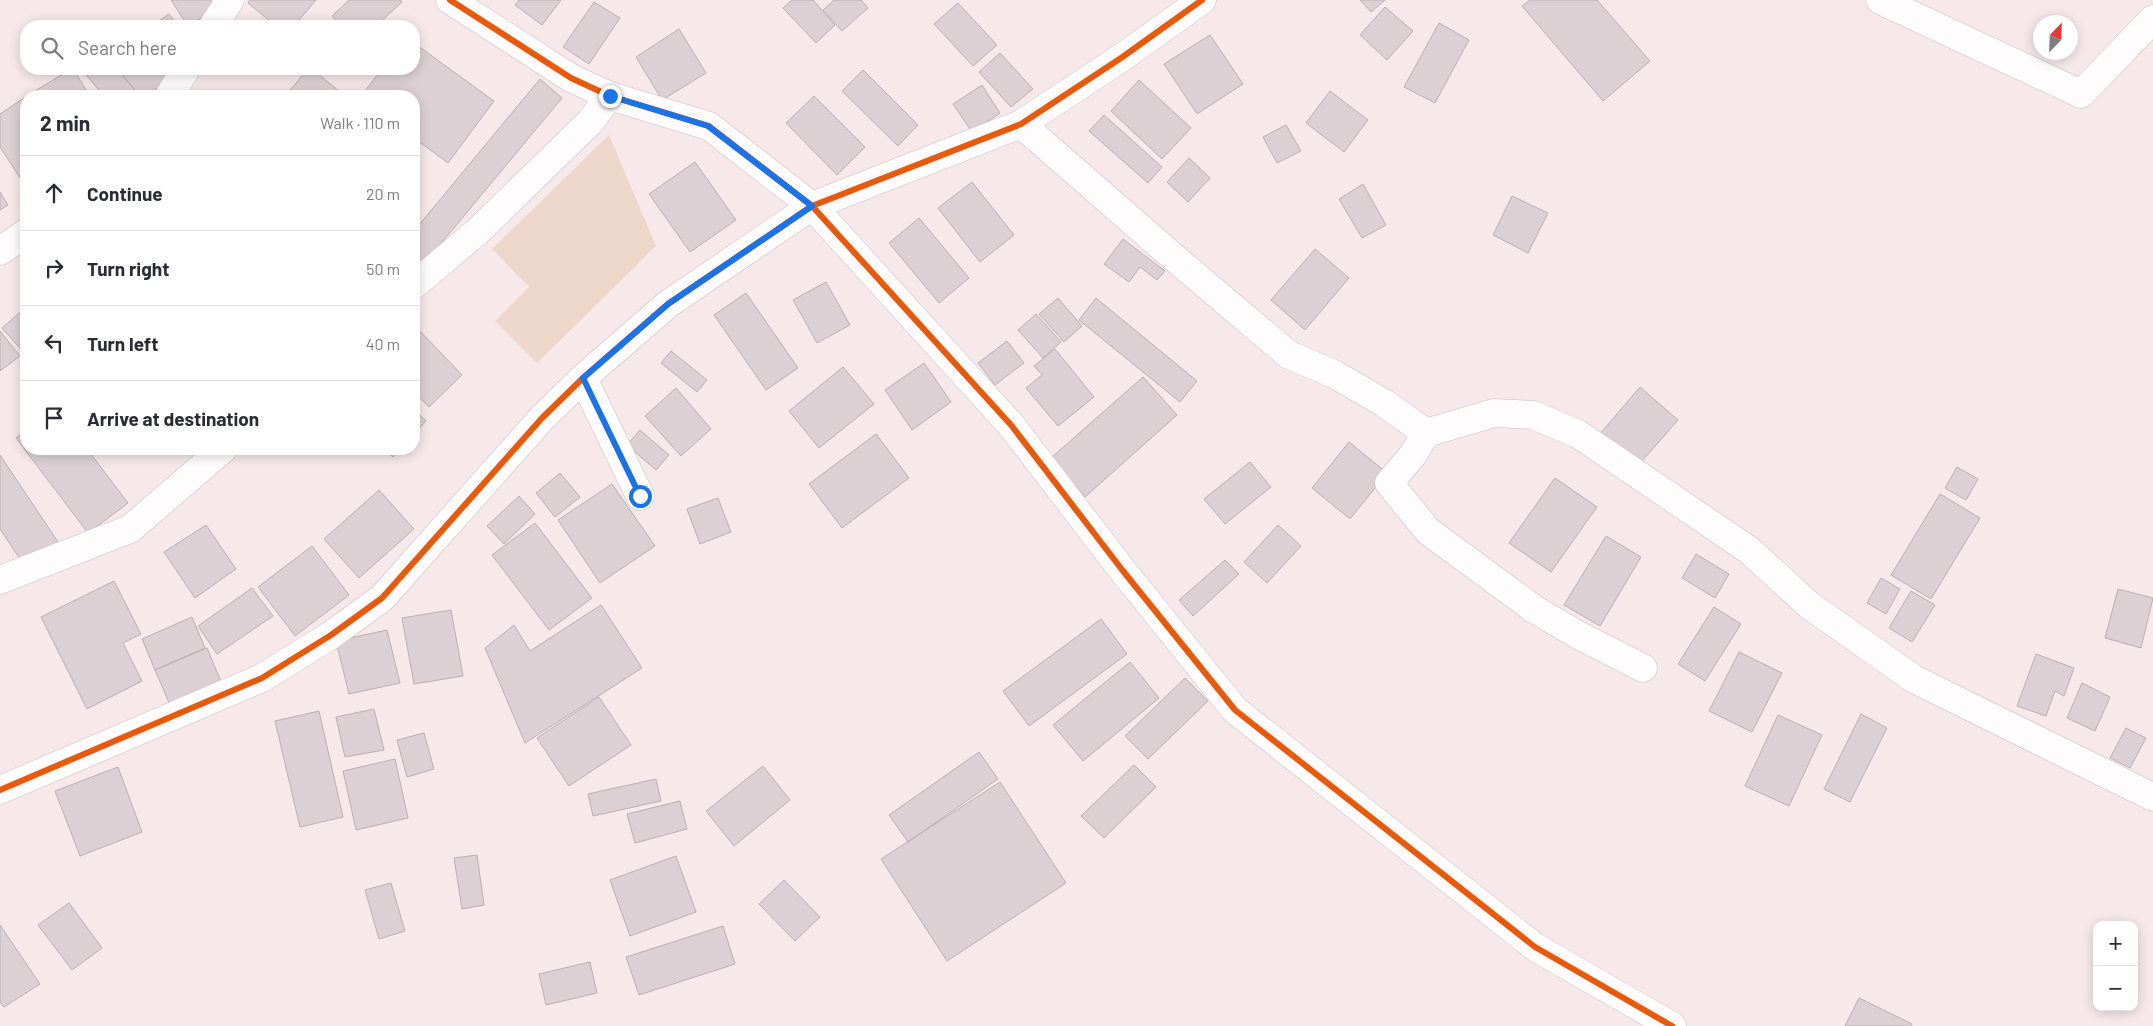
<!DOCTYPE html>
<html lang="en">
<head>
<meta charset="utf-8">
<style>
	body { margin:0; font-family:Barlow,sans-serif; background:#f2f2f3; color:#2b2b33 }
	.controls { position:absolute; right:15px; bottom:15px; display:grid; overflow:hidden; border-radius:10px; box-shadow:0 2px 12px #0003 }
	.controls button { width:45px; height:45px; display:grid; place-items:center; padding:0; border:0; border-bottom:1px solid #e1e1e2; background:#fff; color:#2b2b33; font:25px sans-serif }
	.compass { position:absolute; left:2033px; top:15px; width:45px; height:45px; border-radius:50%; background:#fff; box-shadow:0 2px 12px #0003; rotate:23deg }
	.stop { position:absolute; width:15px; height:15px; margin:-11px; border:4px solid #1a73e8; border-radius:50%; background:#fff }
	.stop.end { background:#1a73e8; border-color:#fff; box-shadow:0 1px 5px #0008 }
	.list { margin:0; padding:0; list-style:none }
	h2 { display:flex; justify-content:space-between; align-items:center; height:65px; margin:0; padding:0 20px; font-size:21px }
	h2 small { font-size:16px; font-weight:400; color:#7c7c81 }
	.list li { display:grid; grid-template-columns:32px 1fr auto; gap:15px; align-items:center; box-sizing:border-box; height:75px; padding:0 20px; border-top:1px solid #e1e1e2 }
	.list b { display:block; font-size:19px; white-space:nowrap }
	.list em { font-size:16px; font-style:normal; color:#7c7c81 }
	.icon { flex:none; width:28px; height:28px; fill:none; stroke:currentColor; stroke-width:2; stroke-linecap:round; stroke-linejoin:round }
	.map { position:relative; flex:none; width:2153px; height:1026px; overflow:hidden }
	.search { position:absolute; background:#fff; box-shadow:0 2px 12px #0003; left:20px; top:20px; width:400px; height:55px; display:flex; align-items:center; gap:12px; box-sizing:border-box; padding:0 18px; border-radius:20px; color:#7c7c81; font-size:19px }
	.panel { position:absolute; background:#fff; box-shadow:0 2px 12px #0003; left:20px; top:90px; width:400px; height:365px; border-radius:20px }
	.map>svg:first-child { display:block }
</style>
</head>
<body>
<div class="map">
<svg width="2153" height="1026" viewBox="0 0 2153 1026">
	<rect width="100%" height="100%" fill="#f7e9ea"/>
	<path fill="#edd7ca" d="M 609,135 L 656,246 L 537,363 L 495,321 L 529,287 L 492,249 Z"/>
	<path fill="#dcd0d4" stroke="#baafb2" d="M 171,0 L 210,0 L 216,9 L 188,26 Z
		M 250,0 L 316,0 L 294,26 L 276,26 L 248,3 Z
		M 349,0 L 400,0 L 402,2 L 376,26 L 341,26 L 332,16 Z
		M 519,0 L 561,0 L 542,25 L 515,5 Z
		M 792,0 L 813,0 L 835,25 L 816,43 L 783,8 Z
		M 834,0 L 861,0 L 868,8 L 842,31 L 823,10 Z
		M 1360,0 L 1385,0 L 1371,12 Z
		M 1530,0 L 1597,0 L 1650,61 L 1603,101 L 1522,6 Z
		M 594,2 L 620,18 L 589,64 L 563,47 Z
		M 958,3 L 997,45 L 973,66 L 934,24 Z
		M 1385,7 L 1413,31 L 1387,60 L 1360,35 Z
		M 169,14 L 178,26 L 152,26 Z
		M 1439,23 L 1469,40 L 1435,103 L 1404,87 Z
		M 679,29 L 706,73 L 662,100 L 636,57 Z
		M 1210,35 L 1243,84 L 1197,114 L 1164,64 Z
		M 414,43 L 494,101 L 448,163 L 414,138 L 414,96 L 361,96 L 382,69 L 414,69 Z
		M 1000,53 L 1033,89 L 1011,107 L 979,72 Z
		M 71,69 L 73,69 L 90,96 L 38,96 L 35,91 Z
		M 81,69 L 117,69 L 140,96 L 104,96 Z
		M 117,69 L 164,69 L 171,77 L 147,96 L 140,96 Z
		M 308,69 L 312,69 L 345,96 L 285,96 Z
		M 863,70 L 918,125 L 898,146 L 842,91 Z
		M 540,79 L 562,98 L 414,276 L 414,231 Z
		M 1139,80 L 1191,128 L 1162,159 L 1111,111 Z
		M 982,85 L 1000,113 L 972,132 L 953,104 Z
		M 1330,91 L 1368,120 L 1344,152 L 1306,123 Z
		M 814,96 L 865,147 L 837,175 L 786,123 Z
		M 24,98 L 26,101 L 26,187 L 0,147 L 0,114 Z
		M 1104,115 L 1162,167 L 1148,183 L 1089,131 Z
		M 1286,125 L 1301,151 L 1277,163 L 1263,137 Z
		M 1189,158 L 1210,178 L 1188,202 L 1167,182 Z
		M 695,162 L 736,220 L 690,252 L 649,194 Z
		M 972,182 L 1014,235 L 980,262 L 938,208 Z
		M 1363,184 L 1386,225 L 1362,238 L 1339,199 Z
		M 0,192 L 8,205 L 0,210 Z
		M 1512,196 L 1548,213 L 1528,253 L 1493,235 Z
		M 919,218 L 969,278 L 939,303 L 889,243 Z
		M 1123,239 L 1165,271 L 1157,280 L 1140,267 L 1129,282 L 1104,264 Z
		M 1315,249 L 1349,278 L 1305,330 L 1271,300 Z
		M 826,282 L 850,325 L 817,343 L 793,300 Z
		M 746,293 L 798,368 L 766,390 L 714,315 Z
		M 1058,298 L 1082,326 L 1064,342 L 1039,314 Z
		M 1096,298 L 1197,381 L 1180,402 L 1079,320 Z
		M 26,307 L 26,355 L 2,328 Z
		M 1036,314 L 1061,342 L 1043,358 L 1018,330 Z
		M 416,327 L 462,375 L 429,407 L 414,391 L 414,330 Z
		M 0,331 L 20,356 L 0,371 Z
		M 1007,341 L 1024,363 L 995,385 L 978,363 Z
		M 1055,349 L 1094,397 L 1058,426 L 1026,388 L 1042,375 L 1034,366 Z
		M 671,351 L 707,380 L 697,392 L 661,363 Z
		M 924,363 L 951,402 L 912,430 L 885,390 Z
		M 843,367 L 874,404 L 819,448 L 789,411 Z
		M 1143,377 L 1177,415 L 1085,497 L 1051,458 Z
		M 1640,387 L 1678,420 L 1636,468 L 1599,435 Z
		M 676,388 L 711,429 L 681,456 L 645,416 Z
		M 414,409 L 426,421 L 414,434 Z
		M 26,430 L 26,449 L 87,449 L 128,503 L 88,533 L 16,438 Z
		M 640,430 L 669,455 L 656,470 L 627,445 Z
		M 876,434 L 909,478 L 842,528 L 809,484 Z
		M 1349,442 L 1387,473 L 1350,519 L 1312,488 Z
		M 384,449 L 401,449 L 393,457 Z
		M 0,455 L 58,542 L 24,565 L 0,529 Z
		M 1250,462 L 1271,487 L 1225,524 L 1204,499 Z
		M 1957,467 L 1978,479 L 1966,500 L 1945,488 Z
		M 560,473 L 580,497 L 555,517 L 536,493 Z
		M 1555,478 L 1597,507 L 1551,572 L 1509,543 Z
		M 612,484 L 655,546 L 600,583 L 558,520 Z
		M 379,490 L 414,529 L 359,578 L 324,539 Z
		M 1940,494 L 1980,518 L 1931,599 L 1891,575 Z
		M 519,496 L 535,514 L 504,544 L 487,526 Z
		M 718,498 L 731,532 L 700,544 L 687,509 Z
		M 535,523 L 592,598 L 549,630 L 492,555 Z
		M 206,525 L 236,569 L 195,598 L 164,552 Z
		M 1278,525 L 1301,546 L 1267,583 L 1244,562 Z
		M 1606,536 L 1641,557 L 1600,626 L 1564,605 Z
		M 312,546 L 349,595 L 295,636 L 258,587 Z
		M 1696,554 L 1729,574 L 1715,598 L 1682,578 Z
		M 1225,560 L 1239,574 L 1193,616 L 1179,600 Z
		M 1881,578 L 1900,589 L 1886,614 L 1867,603 Z
		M 114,581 L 141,634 L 123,643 L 142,681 L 87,709 L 41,617 Z
		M 252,588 L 273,616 L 217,654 L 198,626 Z
		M 2118,589 L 2153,598 L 2141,648 L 2105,638 Z
		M 1911,591 L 1935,605 L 1912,642 L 1889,628 Z
		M 601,605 L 642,668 L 525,743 L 485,648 L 514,625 L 530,651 Z
		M 1714,607 L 1741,624 L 1705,681 L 1678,664 Z
		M 451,610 L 463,676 L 414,684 L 402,618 Z
		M 192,617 L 205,648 L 155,670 L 142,639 Z
		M 1101,619 L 1127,654 L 1029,726 L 1003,691 Z
		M 387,630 L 400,683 L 349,694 L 336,641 Z
		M 207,648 L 222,684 L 170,705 L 155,670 Z
		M 1739,652 L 1782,673 L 1752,732 L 1709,711 Z
		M 2036,654 L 2074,668 L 2064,696 L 2055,691 L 2046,716 L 2017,706 Z
		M 1130,662 L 1159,698 L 1083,761 L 1053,725 Z
		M 1185,678 L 1208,701 L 1148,759 L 1125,736 Z
		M 2082,683 L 2110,697 L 2095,731 L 2067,718 Z
		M 599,697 L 631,745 L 569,786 L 537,738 Z
		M 374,709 L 384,750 L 345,757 L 336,717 Z
		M 319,711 L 343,817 L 300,827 L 275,721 Z
		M 1861,714 L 1887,728 L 1850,802 L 1824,789 Z
		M 1778,715 L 1822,735 L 1789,806 L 1745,786 Z
		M 2126,728 L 2146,738 L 2130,768 L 2110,758 Z
		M 424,733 L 434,769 L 407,777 L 397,740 Z
		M 979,752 L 998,779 L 908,842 L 889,815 Z
		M 395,759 L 408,818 L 356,830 L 343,771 Z
		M 1134,765 L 1156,787 L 1104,838 L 1081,816 Z
		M 763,766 L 790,800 L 734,846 L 706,811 Z
		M 118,767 L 142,832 L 80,856 L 55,791 Z
		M 656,779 L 661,801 L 593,816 L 588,794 Z
		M 1000,782 L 1066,883 L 947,961 L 881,859 Z
		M 680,801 L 687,829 L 635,843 L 627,814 Z
		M 477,855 L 484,905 L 462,909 L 454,858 Z
		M 676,856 L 696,912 L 630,936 L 610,880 Z
		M 784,880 L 820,917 L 795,941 L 759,904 Z
		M 391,883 L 405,931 L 379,939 L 365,890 Z
		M 69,903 L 102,948 L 72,970 L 38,925 Z
		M 0,925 L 40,984 L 4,1007 L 0,1002 Z
		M 723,926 L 735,964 L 639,995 L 626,957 Z
		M 590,962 L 597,993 L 546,1005 L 539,974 Z
		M 1859,998 L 1912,1024 L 1911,1026 L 1845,1026 Z"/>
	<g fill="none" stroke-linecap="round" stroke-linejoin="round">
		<g stroke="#cabec0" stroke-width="29">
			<path id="minor" d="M 1202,0 L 1121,58 L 1021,124 L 812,206 L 1011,425 L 1123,571 L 1235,710 L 1535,947 L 1672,1026
				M 1880,0 L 2081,94 L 2153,19
				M 213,26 L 230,0
				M 169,96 L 186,69
				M 1021,124 L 1178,261 L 1289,355 L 1334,374 L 1384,403 L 1426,433
				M 0,251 L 26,233
				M 414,285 L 477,232 L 590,122 L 610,96
				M 583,378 L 640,496
				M 0,580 L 130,529 L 223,449
				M 1643,668 L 1580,636 L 1534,609 L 1428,531 L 1389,483 L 1412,456 L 1426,433 L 1494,413 L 1533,415 L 1578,434 L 1749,550 L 1809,605 L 1914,679 L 2153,797
				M 0,790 L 262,678 L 331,635 L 382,598 L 542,418 L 583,378 L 668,304 L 812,206 L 709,126 L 610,96 L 571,78 L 450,0"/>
		</g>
		<use href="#minor" stroke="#fefcfc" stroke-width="28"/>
		<g stroke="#fcf6f7" stroke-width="9">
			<path id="cycleway" d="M 1202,0 L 1121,58 L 1021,124 L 812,206 L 1011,425 L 1123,571 L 1235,710 L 1535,947 L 1672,1026
				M 0,790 L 262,678 L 331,635 L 382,598 L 542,418 L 583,378 L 668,304 L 812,206 L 709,126 L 610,96 L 571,78 L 450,0"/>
		</g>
		<use href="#cycleway" stroke="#e8590c" stroke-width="6"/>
	</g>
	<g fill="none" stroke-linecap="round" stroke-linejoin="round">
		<path stroke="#1a73e8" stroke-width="6" d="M 610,96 L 708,126 L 812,206 L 668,304 L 583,378 L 640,496"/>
	</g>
</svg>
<div class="controls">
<button>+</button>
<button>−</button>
</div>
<svg class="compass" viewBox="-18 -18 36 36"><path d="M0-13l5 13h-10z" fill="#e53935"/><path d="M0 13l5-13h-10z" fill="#7c7c81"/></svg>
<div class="stop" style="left:640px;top:496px"></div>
<div class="stop end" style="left:610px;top:96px"></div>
<div class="search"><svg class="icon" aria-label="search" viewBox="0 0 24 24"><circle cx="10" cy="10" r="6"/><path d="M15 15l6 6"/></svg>Search here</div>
<section class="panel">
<h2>2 min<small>Walk · 110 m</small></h2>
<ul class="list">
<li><svg class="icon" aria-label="ahead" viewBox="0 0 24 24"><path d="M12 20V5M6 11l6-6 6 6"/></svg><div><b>Continue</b></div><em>20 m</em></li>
<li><svg class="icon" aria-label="right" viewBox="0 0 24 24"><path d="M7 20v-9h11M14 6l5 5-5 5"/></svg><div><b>Turn right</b></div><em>50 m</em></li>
<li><svg class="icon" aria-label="left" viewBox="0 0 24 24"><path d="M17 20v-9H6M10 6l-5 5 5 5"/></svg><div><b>Turn left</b></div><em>40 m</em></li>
<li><svg class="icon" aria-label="arrive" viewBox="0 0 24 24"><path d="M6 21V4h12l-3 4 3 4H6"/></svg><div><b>Arrive at destination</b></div></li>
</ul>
</section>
</div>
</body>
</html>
